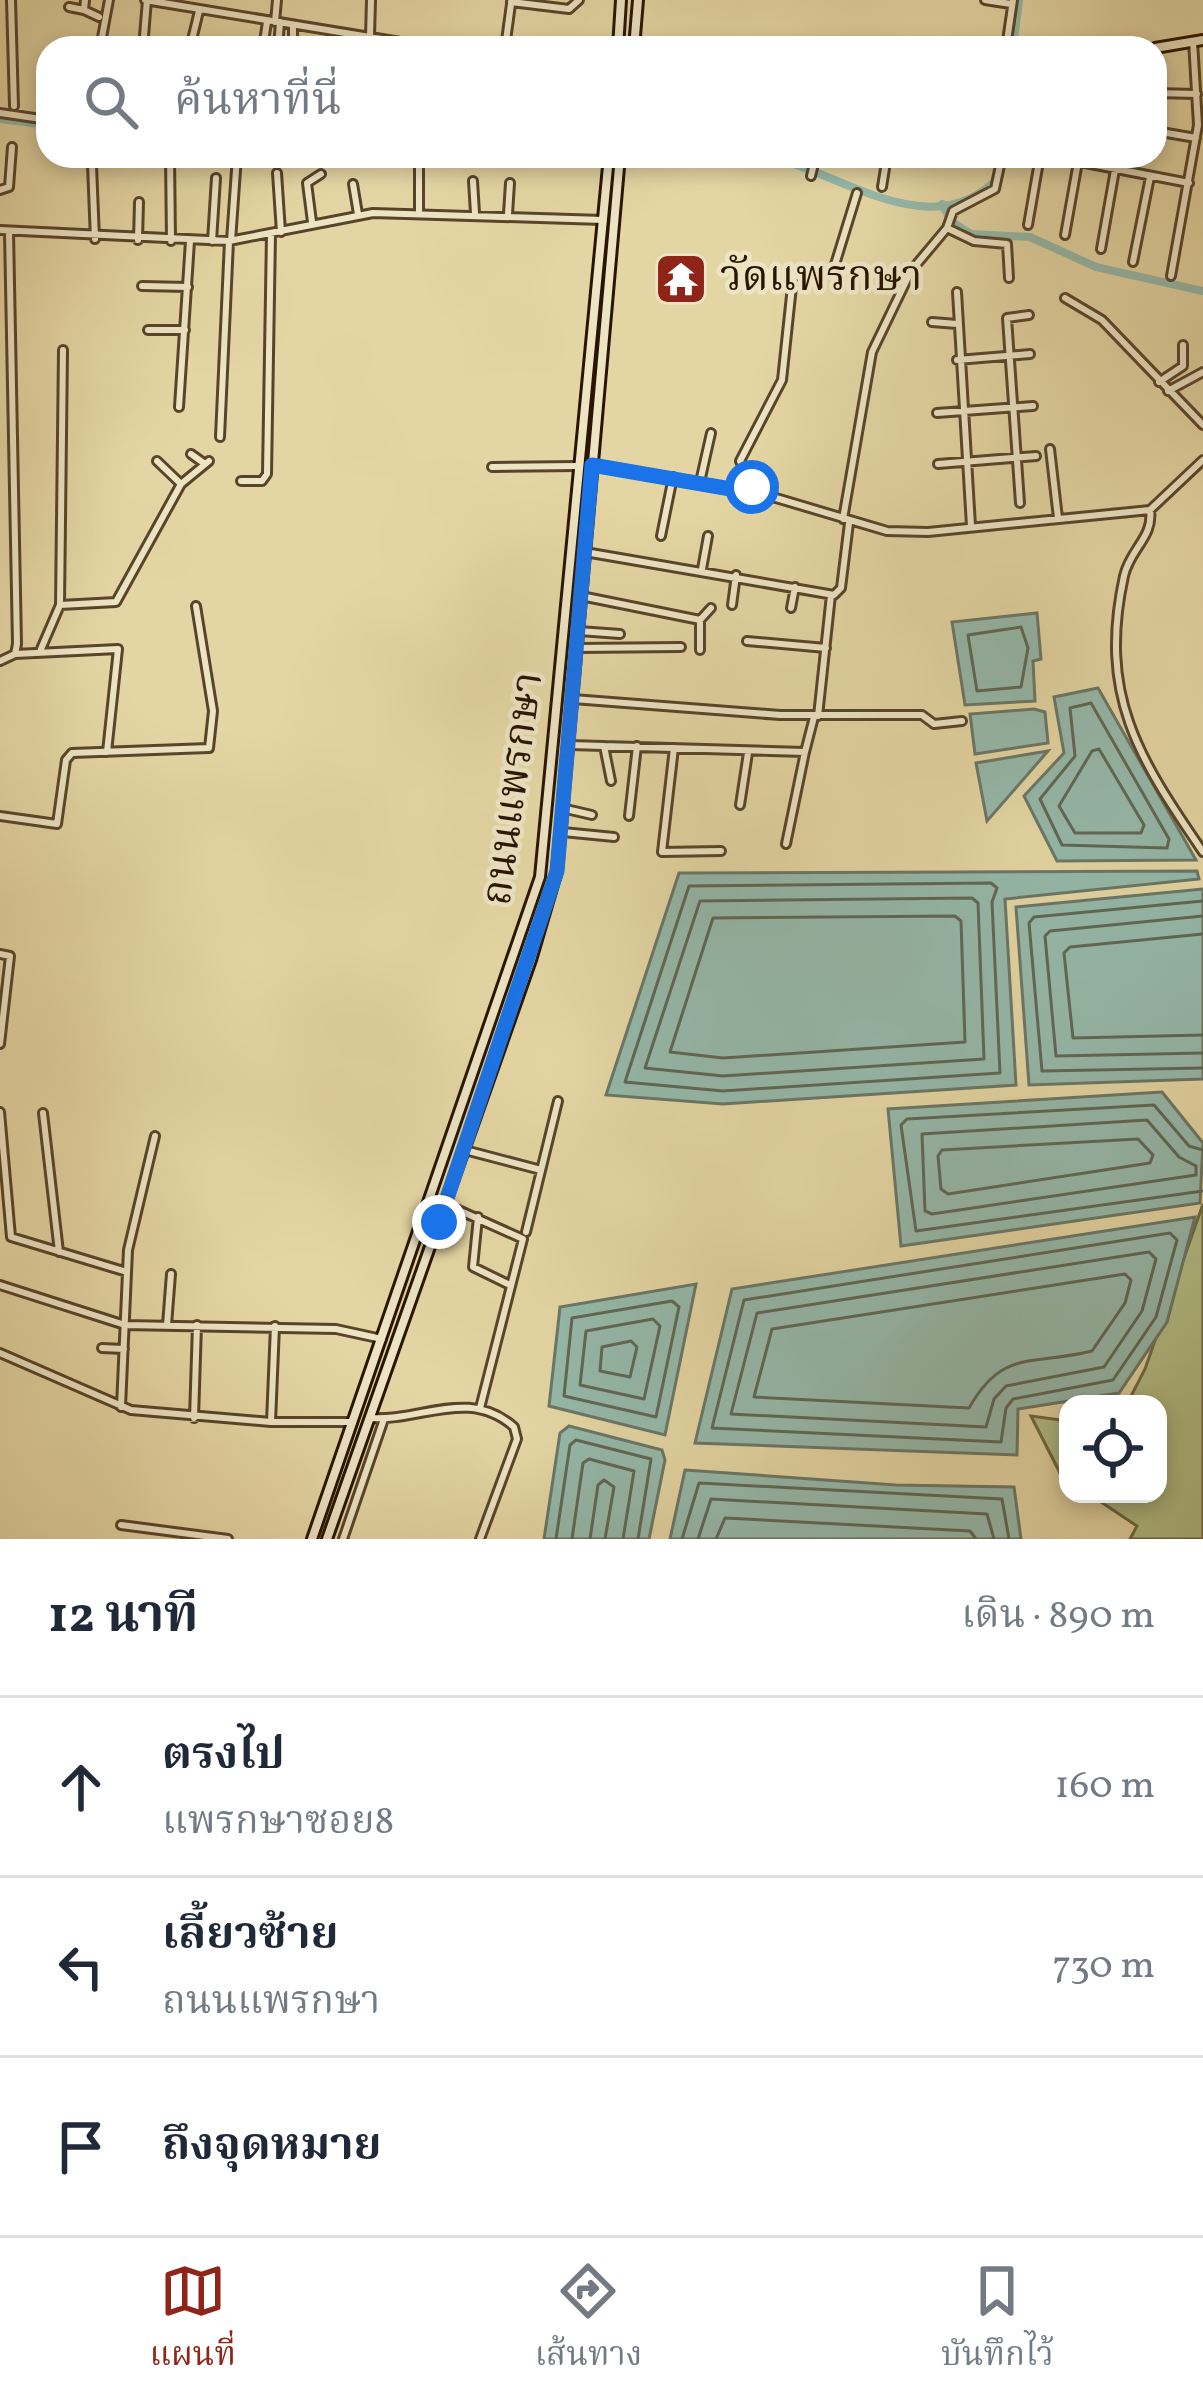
<!DOCTYPE html>
<html lang="th">
<head>
<meta charset="utf-8">
<style>
	body { margin:0; font-family:Vollkorn,"Noto Serif Thai",serif; background:#f6f6f7; color:#1f2937 }
	.controls { position:absolute; right:36px; bottom:36px; display:grid; overflow:hidden; border-radius:24px; box-shadow:0 6px 18px #0003 }
	.controls button { width:108px; height:108px; display:grid; place-items:center; padding:0; border:0; border-bottom:3px solid #e0e1e3; background:#fff; color:#1f2937; font:60px sans-serif }
	.stop { position:absolute; width:36px; height:36px; margin:-27px; border:9px solid #1a73e8; border-radius:50%; background:#fff }
	.stop.end { background:#1a73e8; border-color:#fff; box-shadow:0 3px 12px #0008 }
	.list { margin:0; padding:0; list-style:none }
	h2 { display:flex; justify-content:space-between; align-items:center; height:156px; margin:0; padding:0 48px; font-size:51px }
	h2 small { font-size:39px; font-weight:400; color:#747a83 }
	.list li { display:grid; grid-template-columns:78px 1fr auto; gap:36px; align-items:center; box-sizing:border-box; height:180px; padding:0 48px; border-top:3px solid #e0e1e3 }
	.list b { display:block; font-size:45px; white-space:nowrap }
	.list p { margin:0; font-size:39px; white-space:nowrap; color:#747a83 }
	.list em { font-size:39px; font-style:normal; color:#747a83 }
	.icon { flex:none; width:66px; height:66px; fill:none; stroke:currentColor; stroke-width:2; stroke-linecap:round; stroke-linejoin:round }
	.map { position:relative; flex:none; width:1203px; height:1539px; overflow:hidden }
	.search { position:absolute; background:#fff; box-shadow:0 6px 18px #0003; left:36px; right:36px; top:36px; height:132px; display:flex; align-items:center; gap:30px; box-sizing:border-box; padding:0 42px; border-radius:36px; color:#747a83; font-size:45px }
	.sheet { height:696px; background:#fff }
	nav { display:flex; justify-content:space-around; align-items:center; box-sizing:border-box; height:168px; border-top:3px solid #e0e1e3; background:#fff; font-size:33px; color:#747a83 }
	nav a { display:grid; justify-items:center; gap:6px }
	nav .on { color:#8f2418 }
	.map>svg:first-child { display:block }
</style>
</head>
<body>
<div class="map">
<svg width="1203" height="1539" viewBox="0 0 1203 1539">
	<rect width="100%" height="100%" fill="#e4d6a4"/>
	<filter id="stains"><feTurbulence type="fractalNoise" baseFrequency=".00167" numOctaves="4"/><feColorMatrix values="0 0 0 0 .2 0 0 0 0 .09 0 0 0 0 .02 0 0 0 .5 -.17"/></filter>
	<radialGradient id="worn" r=".72"><stop offset=".6" stop-color="#630" stop-opacity="0"/><stop offset="1" stop-color="#630" stop-opacity=".3"/></radialGradient>
	<path fill="#b2be87" stroke="#6e6a44" stroke-width="3" d="M 1203,1204 L 1203,1539 L 1130,1539 L 1137,1526 L 1089,1494 L 1158,1494 L 1158,1404 L 1127,1404 L 1145,1369 Z
		M 1031,1416 L 1068,1421 L 1068,1480 L 1061,1475 Z"/>
	<path fill="#95b9ab" stroke="#6a7767" stroke-width="3" d="M 1037,613 L 1041,659 L 1033,661 L 1035,701 L 965,705 L 952,622 Z
		M 1098,688 L 1196,860 L 1057,861 L 1024,796 L 1064,753 L 1054,697 Z
		M 1034,709 L 1045,712 L 1048,743 L 975,754 L 970,714 Z
		M 1048,751 L 987,821 L 976,763 Z
		M 1197,871 L 1199,879 L 1005,899 L 1016,1085 L 723,1104 L 606,1095 L 679,873 Z
		M 1203,889 L 1203,1079 L 1029,1085 L 1016,907 Z
		M 1162,1092 L 1203,1143 L 1200,1203 L 901,1246 L 888,1109 Z
		M 1195,1217 L 1167,1322 L 1119,1393 L 1018,1409 L 1017,1455 L 695,1443 L 732,1289 Z
		M 696,1284 L 665,1435 L 549,1406 L 560,1307 Z
		M 569,1426 L 662,1450 L 665,1460 L 649,1539 L 544,1539 L 560,1433 Z
		M 685,1470 L 896,1485 L 1014,1487 L 1021,1539 L 670,1539 Z"/>
	<g fill="none" stroke-linecap="round" stroke-linejoin="round">
		<path stroke="#5f6756" stroke-width="3" d="M 1021,627 L 1028,648 L 1021,687 L 977,691 L 968,635 Z
			M 1091,703 L 1169,839 L 1167,848 L 1062,845 L 1040,799 L 1075,756 L 1070,708 Z
			M 1099,749 L 1144,825 L 1141,833 L 1075,833 L 1059,806 L 1092,751 Z
			M 991,883 L 997,888 L 992,902 L 1000,1073 L 723,1091 L 625,1082 L 689,886 Z
			M 972,898 L 978,903 L 984,1059 L 723,1076 L 645,1068 L 700,901 Z
			M 1203,901 L 1034,917 L 1029,923 L 1042,1071 L 1203,1068
			M 955,916 L 961,921 L 965,1042 L 723,1058 L 670,1052 L 713,918 Z
			M 1203,916 L 1050,931 L 1045,936 L 1056,1056 L 1203,1053
			M 1203,934 L 1070,947 L 1064,953 L 1073,1038 L 1203,1035
			M 1147,1120 L 1179,1157 L 1196,1166 L 1196,1175 L 932,1214 L 925,1211 L 922,1134 Z
			M 1138,1139 L 1153,1155 L 1150,1163 L 948,1194 L 941,1189 L 938,1156 L 942,1150 Z
			M 1203,1150 L 1189,1146 L 1154,1105 L 907,1119 L 901,1125 L 916,1231 L 1203,1191
			M 1170,1233 L 1177,1240 L 1156,1317 L 1113,1380 L 1013,1399 L 1006,1408 L 1001,1442 L 712,1428 L 744,1300 Z
			M 1149,1252 L 1156,1259 L 1142,1311 L 1104,1367 L 1006,1386 L 994,1399 L 986,1427 L 731,1414 L 757,1313 Z
			M 1125,1274 L 1131,1280 L 1125,1303 L 1092,1351 C 1032,1366 1003,1348 969,1408 L 754,1397 L 772,1329 Z
			M 672,1301 L 679,1307 L 656,1417 L 564,1396 L 572,1318 Z
			M 653,1319 L 660,1326 L 644,1399 L 580,1385 L 586,1331 Z
			M 631,1341 L 637,1347 L 630,1377 L 600,1371 L 602,1347 Z
			M 556,1539 L 570,1445 L 576,1440 L 651,1459 L 638,1539
			M 572,1539 L 583,1463 L 589,1459 L 634,1471 L 623,1539
			M 590,1539 L 598,1485 L 604,1480 L 614,1487 L 605,1539
			M 682,1539 L 699,1483 L 1002,1499 L 1009,1539
			M 698,1539 L 711,1499 L 987,1514 L 994,1539
			M 716,1539 L 725,1518 L 970,1531 L 976,1539"/>
		<path stroke="#95b9ab" stroke-width="8" d="M 0,119 L 48,125
			M 767,156 C 836,170 931,247 997,179 L 997,156
			M 942,204 L 951,221 L 971,234 L 1030,237 L 1096,267 L 1203,291"/>
		<path stroke="#95b9ab" stroke-width="14" d="M 1010,48 L 1016,0"/>
		<g stroke="#584529" stroke-width="12">
			<path id="street" d="M 11,0 L 14,106
				M 85,0 L 84,10 L 99,17
				M 145,0 L 437,48
				M 985,0 L 1011,4
				M 511,2 L 569,9 L 579,0
				M 69,7 L 84,10
				M 275,22 L 277,0
				M 370,37 L 371,0
				M 100,48 L 109,0
				M 143,48 L 147,0
				M 190,48 L 199,11
				M 263,48 L 267,22
				M 278,48 L 280,22
				M 293,48 L 293,25
				M 505,48 L 511,4
				M 819,48 L 819,47
				M 1006,48 L 1013,0
				M 1155,93 L 1197,94
				M 0,113 L 48,120
				M 1155,131 L 1196,138
				M 170,156 L 171,241
				M 1049,156 L 1189,183
				M 419,163 L 419,212
				M 92,165 L 95,239
				M 277,173 L 281,232
				M 811,176 L 816,156
				M 473,181 L 475,213
				M 353,184 L 358,214
				M 882,187 L 887,156
				M 0,190 L 9,187 L 12,147
				M 508,214 L 510,183
				M 312,222 L 307,183 L 321,174
				M 1028,225 L 1040,156
				M 947,228 L 974,241 L 1007,244 L 1009,278
				M 0,230 L 229,241 L 373,213 L 603,220
				M 1065,235 L 1078,162
				M 138,240 L 139,202
				M 212,241 L 216,178
				M 231,241 L 237,156
				M 1101,249 L 1115,170
				M 1133,262 L 1150,177
				M 833,271 L 857,193
				M 1171,276 L 1198,125 L 1193,41
				M 142,286 L 188,287
				M 957,292 L 971,526
				M 1065,298 L 1102,320 L 1203,425
				M 932,322 L 957,324
				M 148,330 L 185,330
				M 957,360 L 1030,354
				M 1159,382 L 1183,366 L 1183,345
				M 1168,391 L 1203,372
				M 179,407 L 190,241
				M 937,413 L 1033,406
				M 220,437 L 229,241
				M 1050,449 L 1058,518
				M 191,454 L 205,464
				M 157,461 L 181,484
				M 938,464 L 1036,456
				M 594,466 L 776,498 L 887,531 L 928,532 L 1150,510 L 1203,460
				M 492,467 L 578,466
				M 241,481 L 262,481 L 267,474 L 271,234
				M 700,482 L 711,433
				M 754,493 L 740,461 L 782,380 L 793,277 L 812,275
				M 1020,503 L 1007,318 L 1029,315
				M 1150,510 C 1154,537 1130,549 1124,576 C 1098,695 1138,757 1203,852
				M 843,519 L 872,352 L 911,271 L 947,228 L 953,211 L 995,189 L 1002,156
				M 661,536 L 673,477
				M 585,552 L 834,595 L 841,588 L 849,523
				M 702,569 L 708,536
				M 581,596 L 700,620 L 700,650
				M 60,605 L 116,602 L 181,484 L 209,461
				M 732,605 L 736,575
				M 791,608 L 795,587
				M 700,620 L 711,608
				M 579,631 L 620,634
				M 747,641 L 826,648
				M 577,648 L 681,647
				M 41,649 L 60,605 L 63,350
				M 15,654 L 118,649 L 107,752
				M 0,661 L 15,654 L 17,644 L 9,232
				M 573,699 L 780,715 L 922,715 L 934,724 L 962,721
				M 818,716 L 831,595
				M 570,745 L 805,752 L 814,717
				M 604,746 L 611,781
				M 674,748 L 662,852 L 721,851
				M 740,805 L 748,753
				M 566,809 L 592,815
				M 0,816 L 57,824 L 66,760 L 72,753 L 209,748 L 213,711 L 196,606
				M 629,816 L 637,746
				M 563,832 L 614,837
				M 786,844 L 805,752
				M 0,954 L 10,956 L 0,1044
				M 0,1112 L 11,1237 L 127,1272
				M 43,1113 L 59,1252
				M 465,1150 L 541,1170
				M 445,1204 L 523,1239 L 480,1408
				M 478,1217 L 473,1267 L 510,1285
				M 526,1232 L 558,1101
				M 0,1285 L 125,1325 L 336,1329 L 382,1339
				M 167,1325 L 171,1274
				M 102,1348 L 124,1349
				M 0,1353 L 131,1410 L 271,1422 L 353,1422
				M 121,1407 L 128,1250 L 155,1136
				M 194,1418 L 197,1325
				M 369,1418 C 420,1422 469,1387 514,1427 L 517,1439 L 480,1539
				M 271,1422 L 275,1326
				M 121,1525 L 228,1539
				M 343,1539 L 384,1419"/>
		</g>
		<g stroke="#291500" stroke-width="14">
			<path id="secondary" d="M 618,48 L 621,0
				M 634,48 L 638,0
				M 941,48 L 964,48
				M 1155,48 L 1203,40
				M 312,1539 L 540,877 L 609,156
				M 327,1539 L 531,960 L 557,871 L 620,156"/>
		</g>
		<use href="#street" stroke="#ede4c4" stroke-width="6"/>
		<use href="#secondary" stroke="#ede4c4" stroke-width="8"/>
	</g>
	<g fill="none" stroke-linecap="round" stroke-linejoin="round">
		<path stroke="#1a73e8" stroke-width="15" d="M 439,1222 L 557,871 L 592,465 L 754,493 L 752,487"/>
	</g>
	<defs>
		<g id="temple-square" transform="scale(2.7)"><rect x="-9" y="-9" width="18" height="18" rx="4" fill="#8f2418" stroke="#ede4c4"/><path d="M0-6L5-2H3V0L6.5 2.5H4V6H1.5V3h-3V6H-4V2.5H-6.5L-3 0V-2H-5Z" fill="#fff"/></g>
	</defs>
	<g fill-rule="evenodd">
		<use href="#temple-square" x="681" y="279"/>
	</g>
	<g text-anchor="middle" dominant-baseline="central" stroke-width="9" stroke-linejoin="round" paint-order="stroke">
		<g font-size="42" fill="#291500" stroke="#ede4c4" text-anchor="start">
			<text x="720" y="279">วัดแพรกษา</text>
		</g>
		<g font-size="42" fill="#291500" stroke="#ede4c4">
			<text transform="translate(515 789) rotate(-82)">ถนนแพรกษา</text>
		</g>
	</g>
	<rect width="100%" height="100%" filter="url(#stains)"/>
	<rect width="100%" height="100%" fill="url(#worn)"/>
</svg>
<div class="controls">
<button><svg class="icon" aria-label="locate" viewBox="0 0 24 24"><circle cx="12" cy="12" r="6"/><path d="M12 2v4M12 18v4M2 12h4M18 12h4"/></svg></button>
</div>
<div class="stop" style="left:752px;top:487px"></div>
<div class="stop end" style="left:439px;top:1222px"></div>
<div class="search"><svg class="icon" aria-label="search" viewBox="0 0 24 24"><circle cx="10" cy="10" r="6"/><path d="M15 15l6 6"/></svg>ค้นหาที่นี่</div>
</div>
<section class="sheet">
<h2>12 นาที<small>เดิน · 890 m</small></h2>
<ul class="list">
<li><svg class="icon" aria-label="ahead" viewBox="0 0 24 24"><path d="M12 20V5M6 11l6-6 6 6"/></svg><div><b>ตรงไป</b><p>แพรกษาซอย8</p></div><em>160 m</em></li>
<li><svg class="icon" aria-label="left" viewBox="0 0 24 24"><path d="M17 20v-9H6M10 6l-5 5 5 5"/></svg><div><b>เลี้ยวซ้าย</b><p>ถนนแพรกษา</p></div><em>730 m</em></li>
<li><svg class="icon" aria-label="arrive" viewBox="0 0 24 24"><path d="M6 21V4h12l-3 4 3 4H6"/></svg><div><b>ถึงจุดหมาย</b></div></li>
</ul>
</section>
<nav>
<a class="on"><svg class="icon" aria-label="map" viewBox="0 0 24 24"><path d="M3 6l6-2 6 2 6-2v14l-6 2-6-2-6 2zM9 4v14M15 6v14"/></svg>แผนที่</a>
<a><svg class="icon" aria-label="directions" viewBox="0 0 24 24"><path d="M12 3l9 9-9 9-9-9zM9 14v-3h6M13 9l2 2-2 2"/></svg>เส้นทาง</a>
<a><svg class="icon" aria-label="saved" viewBox="0 0 24 24"><path d="M7 4h10v16l-5-4-5 4z"/></svg>บันทึกไว้</a>
</nav>
</body>
</html>
